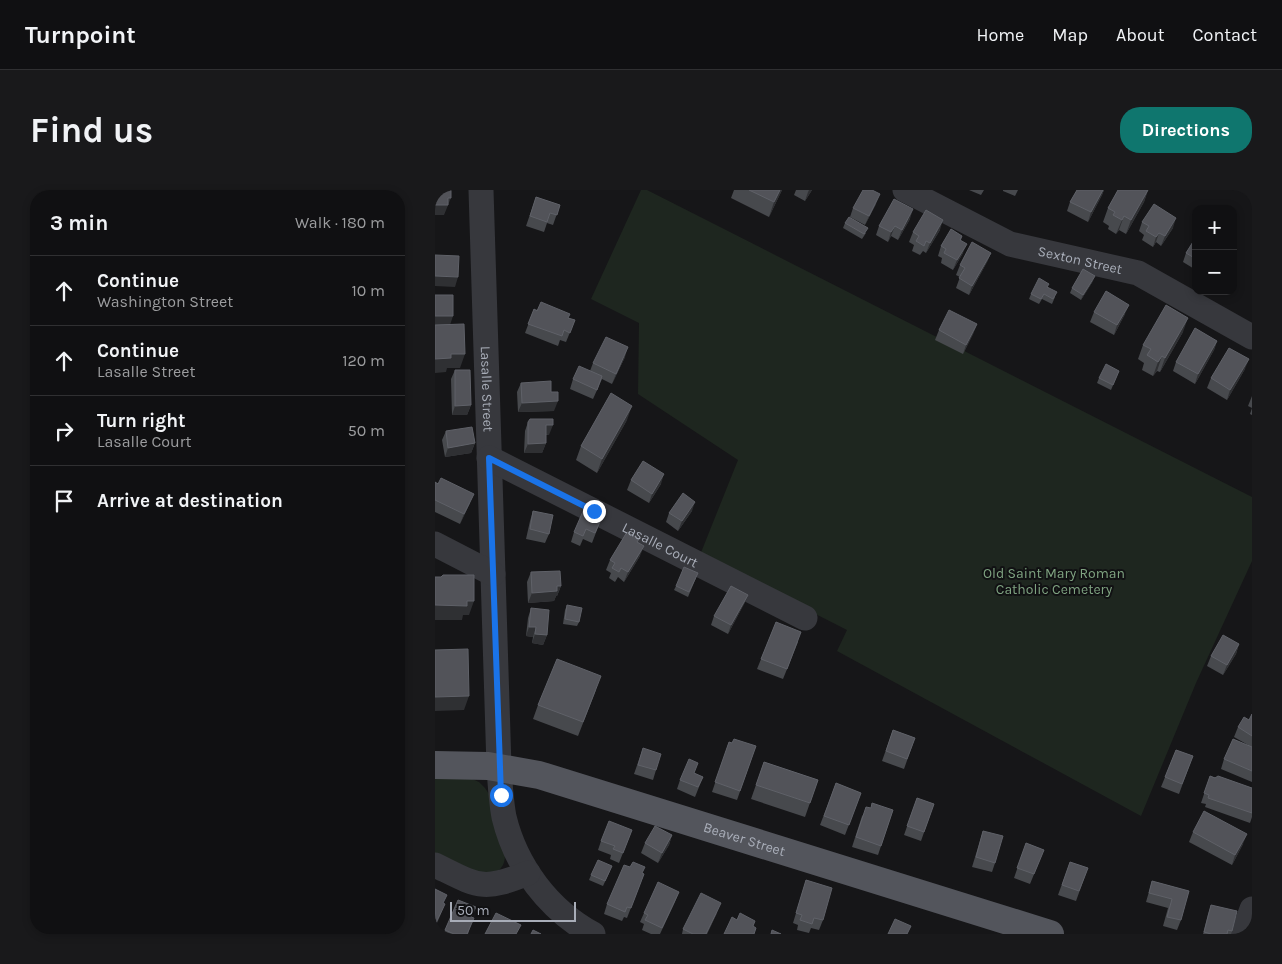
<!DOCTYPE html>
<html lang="en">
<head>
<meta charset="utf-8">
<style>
	body { margin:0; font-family:Karla,sans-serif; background:#19191b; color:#f1f3f6 }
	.controls { position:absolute; right:15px; top:15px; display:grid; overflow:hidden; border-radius:10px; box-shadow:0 2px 8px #0003 }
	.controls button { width:45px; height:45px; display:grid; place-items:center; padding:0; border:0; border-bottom:1px solid #303032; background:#101012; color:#f1f3f6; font:25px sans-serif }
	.scale { position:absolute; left:15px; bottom:12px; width:126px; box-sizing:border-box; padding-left:5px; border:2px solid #a8adb8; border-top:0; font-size:14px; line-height:18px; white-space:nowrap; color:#a8adb8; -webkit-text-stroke:4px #111113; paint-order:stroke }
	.stop { position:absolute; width:15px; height:15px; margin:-11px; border:4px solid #1a73e8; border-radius:50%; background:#fff }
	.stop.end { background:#1a73e8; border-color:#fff; box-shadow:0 1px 5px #0008 }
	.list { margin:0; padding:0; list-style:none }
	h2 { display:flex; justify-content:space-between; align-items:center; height:65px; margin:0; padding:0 20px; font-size:21px }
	h2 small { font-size:16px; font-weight:400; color:#9c9d9f }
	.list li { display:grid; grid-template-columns:32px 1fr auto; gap:15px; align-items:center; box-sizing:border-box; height:70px; padding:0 20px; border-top:1px solid #303032 }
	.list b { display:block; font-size:19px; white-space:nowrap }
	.list p { margin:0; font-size:16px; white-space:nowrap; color:#9c9d9f }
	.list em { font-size:16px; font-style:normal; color:#9c9d9f }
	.icon { flex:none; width:28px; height:28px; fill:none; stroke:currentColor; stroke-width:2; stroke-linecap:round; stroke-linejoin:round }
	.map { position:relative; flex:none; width:817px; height:744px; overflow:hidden; border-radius:20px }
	header { display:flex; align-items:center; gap:30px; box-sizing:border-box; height:70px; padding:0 25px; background:#101012; border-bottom:1px solid #303032 }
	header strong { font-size:24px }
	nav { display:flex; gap:28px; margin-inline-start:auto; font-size:18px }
	.intro { display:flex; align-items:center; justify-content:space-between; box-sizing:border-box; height:120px; padding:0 30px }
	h1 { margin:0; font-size:35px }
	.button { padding:12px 22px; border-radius:20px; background:#0f766e; color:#fff; font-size:18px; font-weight:700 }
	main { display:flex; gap:30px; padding:0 30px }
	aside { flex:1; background:#101012; border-radius:20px; box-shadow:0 2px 8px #0003 }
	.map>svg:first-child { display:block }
</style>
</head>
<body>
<header>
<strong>Turnpoint</strong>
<nav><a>Home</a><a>Map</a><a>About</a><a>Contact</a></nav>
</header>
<div class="intro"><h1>Find us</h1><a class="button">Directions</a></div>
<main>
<aside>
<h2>3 min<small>Walk · 180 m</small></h2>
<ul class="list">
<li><svg class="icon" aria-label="ahead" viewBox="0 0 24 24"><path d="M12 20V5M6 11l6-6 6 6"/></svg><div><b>Continue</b><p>Washington Street</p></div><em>10 m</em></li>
<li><svg class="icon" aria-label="ahead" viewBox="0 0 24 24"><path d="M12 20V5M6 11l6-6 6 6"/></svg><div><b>Continue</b><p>Lasalle Street</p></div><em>120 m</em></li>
<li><svg class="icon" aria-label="right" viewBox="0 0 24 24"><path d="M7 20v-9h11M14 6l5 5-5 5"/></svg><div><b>Turn right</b><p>Lasalle Court</p></div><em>50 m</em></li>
<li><svg class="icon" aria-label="arrive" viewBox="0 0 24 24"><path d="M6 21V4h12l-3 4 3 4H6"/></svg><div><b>Arrive at destination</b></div></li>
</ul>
</aside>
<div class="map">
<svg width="817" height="744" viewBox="0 0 817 744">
	<rect width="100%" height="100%" fill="#161618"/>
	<path fill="#1e261f" d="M 206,0 L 212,0 L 817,307 L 817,371 L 761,493 L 706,626 L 402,461 L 412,440 L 265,365 L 303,270 L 203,204 L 204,133 L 156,109 Z
		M 0,588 L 37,589 L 44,592 L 50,598 L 54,604 L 70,665 C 70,677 64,682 53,686 L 0,664 Z"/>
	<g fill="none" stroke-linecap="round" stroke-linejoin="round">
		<g stroke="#37383d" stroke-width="25">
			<path id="s1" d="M 46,0 L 64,577 C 65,594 66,611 69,627 C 81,677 114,720 158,744"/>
			<path id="s2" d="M 470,0 L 575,54 L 703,83 L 817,147"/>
			<path id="s3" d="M 54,268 L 370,428"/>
			<path d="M 0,354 L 58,384"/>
			<path d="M 0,675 C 43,696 47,702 93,683"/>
			<path d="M 808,744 L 817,719"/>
		</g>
		<path stroke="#53555c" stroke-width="28" id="s4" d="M 0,575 L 53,576 L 104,585 L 615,744"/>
	</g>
	<path fill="#47494d" d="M 299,0 L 347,0 L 334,27 L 296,8 Z
		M 361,0 L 377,0 L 370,11 L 359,5 Z
		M 534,0 L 549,0 L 546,5 Z
		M 568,0 L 583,0 L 580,6 L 568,1 Z
		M 642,0 L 669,0 L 667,5 L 653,32 L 632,21 L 635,12 Z
		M 683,0 L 713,0 L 709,12 L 691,44 L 684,40 L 681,44 L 673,39 L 674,36 L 668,32 L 673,18 Z
		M 101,7 L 125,15 L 118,35 L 112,33 L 109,42 L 91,36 Z
		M 441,14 L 430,35 L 415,27 L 418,18 Z
		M 475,29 L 463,50 L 456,46 L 453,52 L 441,45 L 444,36 Z
		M 707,32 L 738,38 L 726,56 L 721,52 L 718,57 L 707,50 L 709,45 L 704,41 Z
		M 410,33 L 431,43 L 427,49 L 408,38 Z
		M 505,40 L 491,63 L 488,61 L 485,65 L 477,61 L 479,55 L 474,52 L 478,42 Z
		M 527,46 L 526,50 L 528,63 L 518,80 L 506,73 L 507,68 L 503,66 L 506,56 Z
		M 761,47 L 761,80 L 748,72 L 751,63 Z
		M 556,63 L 552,72 L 534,105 L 521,98 L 525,87 L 521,85 L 525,75 Z
		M 658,91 L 646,110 L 635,103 L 637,98 Z
		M 613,97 L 620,107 L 617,114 L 607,109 L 604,114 L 594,109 L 596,104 Z
		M 99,119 L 133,128 L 140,130 L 131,152 L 125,150 L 123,156 L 90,143 Z
		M 659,122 L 690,124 L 679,145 L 655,132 Z
		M 542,134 L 538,144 L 528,164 L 500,150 L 504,140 Z
		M 748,142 L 725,182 L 722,181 L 718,186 L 707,180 L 709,173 L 703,169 L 708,155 Z
		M 782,151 L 779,160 L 760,194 L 738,181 L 741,172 Z
		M 190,167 L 177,194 L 167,189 L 158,209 L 135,199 L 138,189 L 155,181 L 158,173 Z
		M 810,179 L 792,210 L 772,198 L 776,188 Z
		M 20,180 L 36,215 L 32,225 L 17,225 L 16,189 Z
		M 684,181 L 676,200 L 662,193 L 664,188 Z
		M 86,193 L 116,202 L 119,221 L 83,222 L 82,202 Z
		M 817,206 L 817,225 L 815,224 L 817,218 L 813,216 Z
		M 192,230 L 162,283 L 141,270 L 146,256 Z
		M 93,232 L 114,245 L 111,245 L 111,253 L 107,263 L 89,263 L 90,241 Z
		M 11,241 L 40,253 L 36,263 L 10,267 L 7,250 Z
		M 196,290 L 226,294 L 214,313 L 192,300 Z
		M 0,292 L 35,313 L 25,334 L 0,322 Z
		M 98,321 L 114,344 L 110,353 L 91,349 L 95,331 Z
		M 257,321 L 243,341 L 231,332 L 234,323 Z
		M 167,327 L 157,353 L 148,349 L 145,356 L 136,352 L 139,342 Z
		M 204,349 L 202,352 L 205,366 L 189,392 L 183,387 L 180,392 L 174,388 L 176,383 L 171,380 L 175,370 Z
		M 96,382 L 126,396 L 122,406 L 121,406 L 119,411 L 93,413 L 92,392 Z
		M 261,388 L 253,407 L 239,400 L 241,396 Z
		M 313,405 L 309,414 L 293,444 L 276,435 L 279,426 Z
		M 132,415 L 144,432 L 142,436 L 128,434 L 130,420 Z
		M 96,418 L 112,445 L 108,455 L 97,453 L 98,447 L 91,446 L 93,428 Z
		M 341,432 L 363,452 L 348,489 L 322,479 Z
		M 804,454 L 801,464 L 788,485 L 772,476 L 776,466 Z
		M 161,500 L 143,546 L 98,529 L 103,515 Z
		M 817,524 L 817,592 L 786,579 L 789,569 L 813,555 L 799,547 L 803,537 L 814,530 Z
		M 458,540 L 480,548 L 469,579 L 447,571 Z
		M 294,552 L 297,553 L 321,556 L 302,610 L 277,602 Z
		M 208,558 L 221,580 L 218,590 L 199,584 Z
		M 741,560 L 758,566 L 744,604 L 726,597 Z
		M 329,572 L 383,590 L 370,627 L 316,609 Z
		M 259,583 L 268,587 L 260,607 L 242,599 L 245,590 Z
		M 775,586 L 817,598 L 817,627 L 815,633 L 770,617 L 771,614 L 766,613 Z
		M 401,593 L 426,603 L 410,645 L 385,635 Z
		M 482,608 L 499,614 L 486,651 L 469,645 Z
		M 436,618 L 458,620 L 443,665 L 417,657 L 427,626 Z
		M 197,640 L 184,673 L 175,669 L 176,665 L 163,660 L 166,651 Z
		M 548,641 L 560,673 L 557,682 L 537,677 Z
		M 758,642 L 808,654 L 797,675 L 754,652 Z
		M 237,645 L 234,655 L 223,673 L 206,663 L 210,653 Z
		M 591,653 L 609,660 L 595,694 L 579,688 Z
		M 635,672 L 653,678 L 641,711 L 623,705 Z
		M 175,681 L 168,696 L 154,690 L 156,685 Z
		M 207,683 L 209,684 L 192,728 L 189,727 L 187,731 L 169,724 L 172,714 Z
		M 371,690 L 388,730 L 384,740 L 376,738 L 374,743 L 362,740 L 363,735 L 358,733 Z
		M 717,691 L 754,701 L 746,730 L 742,740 L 728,736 L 733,718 L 711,712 Z
		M 244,702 L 240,712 L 225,744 L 216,744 L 207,740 L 209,734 L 205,732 L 209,723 Z
		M 776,715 L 797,741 L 796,744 L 768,744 L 773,724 Z
		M 282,723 L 272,744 L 247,744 L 248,739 Z
		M 37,728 L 35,738 L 33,744 L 8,744 L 10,740 Z"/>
	<path fill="#2f3033" d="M 345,0 L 347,0 L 334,27 L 339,12 Z
		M 374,0 L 377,0 L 370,11 L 373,2 Z
		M 668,0 L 669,0 L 667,5 L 653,32 L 656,22 Z
		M 713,0 L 709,12 L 691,44 L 696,30 Z
		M 445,4 L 441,14 L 430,35 L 434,26 Z
		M 13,8 L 16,8 L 9,25 L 0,25 L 0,15 Z
		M 478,19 L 475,29 L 463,50 L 467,40 Z
		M 689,26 L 684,40 L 681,44 L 687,30 Z
		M 741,28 L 738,38 L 726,56 L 730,46 Z
		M 508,30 L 505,40 L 491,63 L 495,53 Z
		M 460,36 L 456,46 L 453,52 L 456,42 Z
		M 724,43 L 721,52 L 718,57 L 721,47 Z
		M 532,54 L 528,63 L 518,80 L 522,70 Z
		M 556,63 L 552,72 L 534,105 L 537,96 Z
		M 0,86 L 23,87 L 20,97 L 0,96 Z
		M 660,86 L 658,91 L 646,110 L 648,105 Z
		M 694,115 L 690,124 L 679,145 L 682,135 Z
		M 0,126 L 18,126 L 15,135 L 0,136 Z
		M 753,128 L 748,142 L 725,182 L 730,168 Z
		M 542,134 L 538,144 L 528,164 L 531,155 Z
		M 782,151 L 779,160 L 760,194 L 763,184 Z
		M 193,157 L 190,167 L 177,194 L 181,184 Z
		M 16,164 L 30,164 L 25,178 L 12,178 L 11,182 L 0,183 L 0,169 Z
		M 727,166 L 722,181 L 718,186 L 723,172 Z
		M 814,169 L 810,179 L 792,210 L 795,200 Z
		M 123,211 L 119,221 L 83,222 L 87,213 Z
		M 36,215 L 32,225 L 17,225 L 20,216 Z
		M 197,216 L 192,230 L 162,283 L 167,269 Z
		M 111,235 L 118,235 L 114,245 L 107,244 Z
		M 40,253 L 36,263 L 10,267 L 13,258 Z
		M 111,253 L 107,263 L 89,263 L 93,254 Z
		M 229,284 L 226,294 L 214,313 L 217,304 Z
		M 39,304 L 35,313 L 25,334 L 29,324 Z
		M 260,312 L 257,321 L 243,341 L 247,331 Z
		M 209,356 L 205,366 L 189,392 L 193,382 Z
		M 122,396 L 126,396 L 122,406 L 121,406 L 119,411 L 93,413 L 97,403 Z
		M 313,405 L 309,414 L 293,444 L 296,435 Z
		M 32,411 L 39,411 L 34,425 L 28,425 L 27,430 L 0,430 L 0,415 Z
		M 94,437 L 101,437 L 98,447 L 91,446 Z
		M 100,444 L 112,445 L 108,455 L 97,453 Z
		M 804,454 L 801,464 L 788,485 L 792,475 Z
		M 34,506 L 29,520 L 0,521 L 0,507 Z
		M 812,644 L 808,654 L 797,675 L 800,665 Z
		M 237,645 L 234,655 L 223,673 L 227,663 Z
		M 286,713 L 282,723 L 272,744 L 271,744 Z
		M 10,714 L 6,724 L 0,738 L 1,733 Z"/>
	<path fill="#525359" stroke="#5f6168" d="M 0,0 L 16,0 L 16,8 L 13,8 L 13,15 L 0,15 Z
		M 314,0 L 345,0 L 339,12 Z
		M 428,0 L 437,0 L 445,4 L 434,26 L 418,18 Z
		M 642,0 L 668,0 L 656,22 L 635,12 Z
		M 683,0 L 713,0 L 696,30 L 689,26 L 687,30 L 678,25 L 680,22 L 673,18 Z
		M 101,7 L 125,15 L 122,25 L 115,23 L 112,32 L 95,26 Z
		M 459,9 L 478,19 L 467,40 L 460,36 L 456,42 L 444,36 Z
		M 719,14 L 741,28 L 730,46 L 724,43 L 721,47 L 711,41 L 714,36 L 707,32 Z
		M 491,20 L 508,30 L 495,53 L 491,51 L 489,56 L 481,51 L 484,46 L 478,42 Z
		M 414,27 L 433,38 L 429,44 L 410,33 Z
		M 516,39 L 527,46 L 525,50 L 532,54 L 522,70 L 509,63 L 511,59 L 506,56 Z
		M 761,47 L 761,69 L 751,63 Z
		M 537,52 L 556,63 L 537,96 L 524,88 L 530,78 L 525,75 Z
		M 0,65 L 24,66 L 23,87 L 0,86 Z
		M 648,79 L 660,86 L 648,105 L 637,98 Z
		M 604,88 L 614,94 L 612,97 L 622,102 L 618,109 L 609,104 L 606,109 L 596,104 Z
		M 671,101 L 694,115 L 682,135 L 659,122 Z
		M 0,105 L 18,105 L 18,126 L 0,126 Z
		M 106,112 L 135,124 L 133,128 L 140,130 L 135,143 L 129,140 L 127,146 L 93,134 L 99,119 L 102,121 Z
		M 731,115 L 753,128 L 730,168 L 727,166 L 723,172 L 712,165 L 716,159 L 708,155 Z
		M 514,120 L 542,134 L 531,155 L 504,140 Z
		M 29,134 L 30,164 L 16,164 L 16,168 L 0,169 L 0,135 Z
		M 760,138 L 782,151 L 763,184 L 741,172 Z
		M 171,147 L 193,157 L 181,184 L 158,173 Z
		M 794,158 L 814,169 L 795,200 L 776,188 Z
		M 671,174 L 684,181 L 678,195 L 664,188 Z
		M 144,176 L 167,186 L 162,200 L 138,189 Z
		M 20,180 L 35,180 L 36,215 L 20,216 Z
		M 116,191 L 116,202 L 123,202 L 123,211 L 87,213 L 86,193 Z
		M 176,203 L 197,216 L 167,269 L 146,256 Z
		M 95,229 L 118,229 L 118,235 L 111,235 L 111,253 L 93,254 L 93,232 Z
		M 37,237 L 40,253 L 13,258 L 11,241 Z
		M 208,271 L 229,284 L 217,304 L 196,290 Z
		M 6,288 L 39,304 L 29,324 L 0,310 L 0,292 L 3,294 Z
		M 248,303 L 260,312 L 247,331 L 234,323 Z
		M 149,319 L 167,327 L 160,343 L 151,339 L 148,346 L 139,342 Z
		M 98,321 L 118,325 L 114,344 L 95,339 Z
		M 192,342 L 204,349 L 202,352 L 209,356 L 193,382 L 186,378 L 184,382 L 177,378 L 180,373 L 175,370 Z
		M 249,377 L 263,383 L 254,402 L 241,396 Z
		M 125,381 L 126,396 L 122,396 L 122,401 L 97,403 L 96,382 Z
		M 8,385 L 39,385 L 39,411 L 32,411 L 32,416 L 0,415 L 0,387 L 6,387 Z
		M 296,396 L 313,405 L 296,435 L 279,426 Z
		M 132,415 L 147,418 L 144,432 L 130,429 Z
		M 96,418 L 114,420 L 112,445 L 100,444 L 101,437 L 94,437 Z
		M 341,432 L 366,442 L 352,479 L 326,469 Z
		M 788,445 L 804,454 L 792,475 L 776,466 Z
		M 33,459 L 34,506 L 0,507 L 0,460 Z
		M 122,469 L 166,486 L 148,532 L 103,515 Z
		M 817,524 L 817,546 L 803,537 L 809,527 L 814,530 Z
		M 458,540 L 480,548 L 472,569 L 451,561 Z
		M 299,549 L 321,556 L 305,601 L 280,592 L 294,552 L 297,553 Z
		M 798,549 L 817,557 L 817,581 L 789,569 Z
		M 208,558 L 226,564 L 221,580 L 203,575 Z
		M 741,560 L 758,566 L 747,594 L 730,587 Z
		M 254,569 L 263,573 L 259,583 L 268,587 L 263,597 L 245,590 Z
		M 329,572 L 383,590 L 375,613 L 321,595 Z
		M 775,586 L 780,588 L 783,586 L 817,598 L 817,623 L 773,608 L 774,605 L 769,603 Z
		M 401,593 L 426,603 L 414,635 L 389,626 Z
		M 482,608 L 499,614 L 489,642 L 472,636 Z
		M 437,613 L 458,620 L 446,656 L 421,647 L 431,617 L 436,618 Z
		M 769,621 L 812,644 L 800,665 L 758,642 Z
		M 174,631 L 197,640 L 188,663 L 178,659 L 180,656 L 166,651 Z
		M 220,636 L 237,645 L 227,663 L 210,653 Z
		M 548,641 L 568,646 L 560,673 L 541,667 Z
		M 591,653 L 609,660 L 599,684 L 582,678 Z
		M 163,670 L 177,676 L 170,691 L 156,685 Z
		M 198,672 L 210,677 L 207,683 L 209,684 L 196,718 L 192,717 L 190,722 L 172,714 L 189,675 L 195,677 Z
		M 635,672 L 653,678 L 644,701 L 627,695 Z
		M 371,690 L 397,698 L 388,730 L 379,728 L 377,734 L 365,730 L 367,725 L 361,723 Z
		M 717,691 L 754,701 L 746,730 L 732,727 L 737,709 L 714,703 Z
		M 223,692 L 244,702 L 227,738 L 210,730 L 213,725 L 209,723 Z
		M 0,699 L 12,705 L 8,713 L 10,714 L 1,733 L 0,732 Z
		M 266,703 L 286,713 L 271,744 L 258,744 L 248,739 Z
		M 23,710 L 41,717 L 36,727 L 39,728 L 32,744 L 19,744 L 10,740 Z
		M 776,715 L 802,721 L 797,741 L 793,740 L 792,744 L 776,744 L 769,742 Z
		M 61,723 L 86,735 L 81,744 L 50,744 Z
		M 305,723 L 320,731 L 318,736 L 321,738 L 319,744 L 289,744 L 297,727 L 302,730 Z
		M 460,729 L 476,736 L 472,744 L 453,744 Z
		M 98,740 L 106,744 L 96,744 Z
		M 337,740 L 346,744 L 336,744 Z"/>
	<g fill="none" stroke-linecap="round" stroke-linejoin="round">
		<path stroke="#1a73e8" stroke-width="6" d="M 66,605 L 54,268 L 159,321"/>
	</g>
	<g text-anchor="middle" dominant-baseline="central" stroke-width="4" stroke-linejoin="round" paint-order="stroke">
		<g font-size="14" fill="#a8adb8" stroke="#111113">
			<text stroke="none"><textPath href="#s2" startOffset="190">Sexton Street</textPath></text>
			<text stroke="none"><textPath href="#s1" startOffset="199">Lasalle Street</textPath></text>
			<text stroke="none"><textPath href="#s3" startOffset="192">Lasalle Court</textPath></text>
			<text stroke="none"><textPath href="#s4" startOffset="320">Beaver Street</textPath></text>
		</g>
		<g font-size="14" fill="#7fa381" stroke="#111113">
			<text x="619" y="383">Old Saint Mary Roman<tspan x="619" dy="16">Catholic Cemetery</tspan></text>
		</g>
	</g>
</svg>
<div class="controls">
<button>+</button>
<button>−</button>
</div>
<div class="scale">50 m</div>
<div class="stop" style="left:66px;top:605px"></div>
<div class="stop end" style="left:159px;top:321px"></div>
</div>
</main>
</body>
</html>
